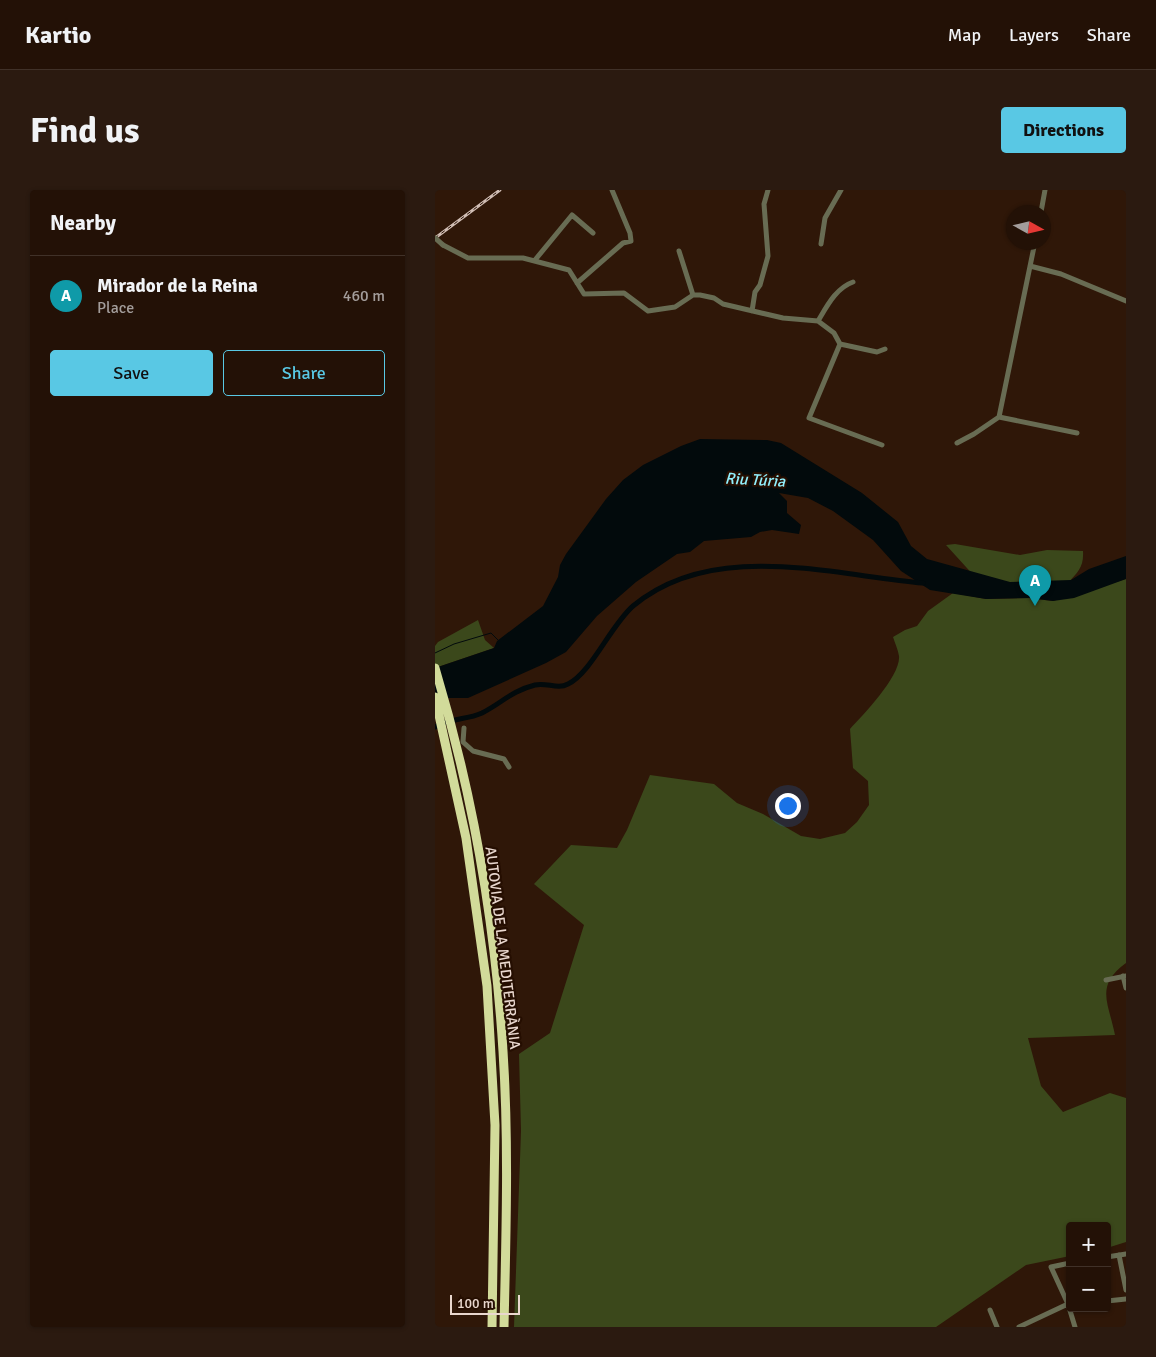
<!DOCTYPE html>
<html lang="en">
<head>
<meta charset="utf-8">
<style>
	body { margin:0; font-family:Signika,sans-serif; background:#2b1a10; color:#f1f3f6 }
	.controls { position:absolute; right:15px; bottom:15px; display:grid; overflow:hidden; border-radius:5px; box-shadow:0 1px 4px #0004 }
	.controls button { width:45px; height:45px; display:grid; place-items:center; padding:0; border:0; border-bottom:1px solid #403128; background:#231106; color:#f1f3f6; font:25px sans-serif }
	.compass { position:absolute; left:571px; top:15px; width:45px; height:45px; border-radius:50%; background:#231106; box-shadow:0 1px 4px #0004; rotate:98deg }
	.scale { position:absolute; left:15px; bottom:12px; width:70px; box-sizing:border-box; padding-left:5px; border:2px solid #e9d7ce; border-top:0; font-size:14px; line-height:18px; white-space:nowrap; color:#e9d7ce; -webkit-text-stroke:4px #250e01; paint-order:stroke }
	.you { position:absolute; left:352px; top:615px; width:18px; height:18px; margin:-12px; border:4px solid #fff; border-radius:50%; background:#1a73e8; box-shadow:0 0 0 8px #1a73e833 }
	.badge { display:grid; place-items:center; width:32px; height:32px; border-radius:50%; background:#59c8e4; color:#fff; font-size:16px; font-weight:700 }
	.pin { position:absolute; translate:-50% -41px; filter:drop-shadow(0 1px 2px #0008) }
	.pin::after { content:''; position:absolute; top:26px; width:18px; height:15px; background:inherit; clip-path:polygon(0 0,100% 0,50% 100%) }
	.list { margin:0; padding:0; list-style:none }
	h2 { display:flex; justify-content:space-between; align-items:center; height:65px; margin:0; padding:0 20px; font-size:21px }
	h2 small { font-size:16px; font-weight:400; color:#a39d9b }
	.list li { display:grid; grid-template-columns:32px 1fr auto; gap:15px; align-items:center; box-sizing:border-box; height:80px; padding:0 20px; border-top:1px solid #403128 }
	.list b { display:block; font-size:19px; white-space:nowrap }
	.list p { margin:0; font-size:16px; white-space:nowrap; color:#a39d9b }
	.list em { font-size:16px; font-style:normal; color:#a39d9b }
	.actions { display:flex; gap:10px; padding:15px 20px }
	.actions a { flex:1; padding:11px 0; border:1px solid #59c8e4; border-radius:5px; text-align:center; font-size:18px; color:#59c8e4 }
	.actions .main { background:#59c8e4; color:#111 }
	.map { position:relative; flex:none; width:691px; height:1137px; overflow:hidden; border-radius:5px }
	header { display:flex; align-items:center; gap:30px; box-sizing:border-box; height:70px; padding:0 25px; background:#231106; border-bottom:1px solid #403128 }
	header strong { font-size:24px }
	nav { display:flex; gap:28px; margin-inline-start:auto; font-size:18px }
	.intro { display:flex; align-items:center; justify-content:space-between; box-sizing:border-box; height:120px; padding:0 30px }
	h1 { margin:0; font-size:35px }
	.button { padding:12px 22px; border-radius:5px; background:#59c8e4; color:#111; font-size:18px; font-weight:700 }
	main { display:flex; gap:30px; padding:0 30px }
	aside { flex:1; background:#231106; border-radius:5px; box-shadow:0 1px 4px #0004 }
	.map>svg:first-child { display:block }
</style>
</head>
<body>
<header>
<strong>Kartio</strong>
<nav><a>Map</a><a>Layers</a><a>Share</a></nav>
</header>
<div class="intro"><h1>Find us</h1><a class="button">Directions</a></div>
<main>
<aside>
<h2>Nearby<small></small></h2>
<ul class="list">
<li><span class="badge" style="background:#0f9aa8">A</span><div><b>Mirador de la Reina</b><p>Place</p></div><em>460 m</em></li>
</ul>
<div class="actions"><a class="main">Save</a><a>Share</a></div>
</aside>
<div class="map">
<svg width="691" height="1137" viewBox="0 0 691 1137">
	<rect width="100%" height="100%" fill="#2f1708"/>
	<path fill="#3b481b" d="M 520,354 L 585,365 L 612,360 L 648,361 C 649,377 643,382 633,393 L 594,396 L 541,388 L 511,355 Z
		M 691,389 L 691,773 C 660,796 673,811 680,845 L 593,848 L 606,896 L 628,922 L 675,903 L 691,908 L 691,1052 L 672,1058 L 672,1036 L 635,1036 L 635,1066 L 591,1075 L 501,1137 L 79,1137 L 86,941 L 84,864 L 115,843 L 149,735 L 99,694 L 136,655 L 182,658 L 192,640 L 215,585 L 279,594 L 302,613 L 328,624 L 366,646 L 385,649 L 410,643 L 422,632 L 434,615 L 433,591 L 418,578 L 415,539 C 428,525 466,486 464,466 C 463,460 460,453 458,447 L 470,440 L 482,436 L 493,421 L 518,403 L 551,409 L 594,408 L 618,411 Z
		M 43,430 L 50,450 L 59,458 L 0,478 L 0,456 L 3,452 Z"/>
	<path fill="#020a0c" d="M 265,249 L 332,250 L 346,253 L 427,303 L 463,332 L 476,356 L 492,369 L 575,392 L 636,390 L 654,379 L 691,366 L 691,389 L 639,408 L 618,411 L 594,408 L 551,409 L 495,400 L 466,381 L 438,350 L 398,321 L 373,308 L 344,303 L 352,311 L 352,323 L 366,335 L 364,344 L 337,340 L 325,342 L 316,347 L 269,351 L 255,362 L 242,364 L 201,392 L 162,426 L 131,462 L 111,473 L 33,508 L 0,508 L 0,478 L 59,458 L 62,451 L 108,416 L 123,387 L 125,375 L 131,364 L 171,309 L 188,290 L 208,275 L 246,256 Z"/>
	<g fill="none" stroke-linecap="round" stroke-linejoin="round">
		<path stroke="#020a0c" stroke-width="1" d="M 0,463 L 19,454 L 56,443 L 65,452"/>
		<path stroke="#020a0c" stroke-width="5" d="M 0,537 C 15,528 32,530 47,523 C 67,513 76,501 100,495 C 112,492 122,500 133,494 C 156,483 176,435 198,416 C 278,349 396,385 488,393"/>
		<path stroke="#686c53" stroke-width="5" d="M 606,22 L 610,0
			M 386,54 L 390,28 L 406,0
			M 8,55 L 33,68 L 88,68 L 134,80 L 149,104 L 189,103 L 213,121 L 240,117 L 258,105 L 265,105 L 279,108 L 288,114 L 348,128 L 383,131 L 399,143 L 405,154 L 442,162 L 450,159
			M 244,61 L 258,105
			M 100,70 L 137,25 L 158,43
			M 595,76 L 626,84 L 691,111
			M 142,93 L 188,53 L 196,51 L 195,43 L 177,0
			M 317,121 L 320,102 L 325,95 L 333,66 L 329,14 L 333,0
			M 383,131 C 392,116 401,98 418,92
			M 405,154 L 374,228 L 447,255
			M 564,227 L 642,243
			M 522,253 L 539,244 L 564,227 L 600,52
			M 29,538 L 28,552 L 38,561 L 69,569 L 74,577
			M 688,786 L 691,798
			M 671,790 L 691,786
			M 684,1065 L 691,1100
			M 672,1067 L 691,1064
			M 635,1073 L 616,1077 L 633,1114 L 640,1137
			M 672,1111 L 691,1109
			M 555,1120 L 562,1137
			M 584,1137 L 635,1113"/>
		<path stroke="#d2db9a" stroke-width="9" d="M 0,478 C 37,601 60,732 68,861 C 74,953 71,1045 69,1137
			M 0,507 L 31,648 L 52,796 L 60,935 L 57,1137"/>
		<g stroke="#d0bdb4" stroke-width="3">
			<path id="rail" d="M 0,48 L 65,0"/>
		</g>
		<use href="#rail" stroke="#250e01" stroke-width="1" stroke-dasharray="4" stroke-linecap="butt"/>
		<path stroke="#686c53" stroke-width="5" d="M 0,48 L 8,55"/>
	</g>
	<g text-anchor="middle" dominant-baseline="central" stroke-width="4.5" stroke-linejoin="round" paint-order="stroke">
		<g font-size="15" fill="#e9d7ce" stroke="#250e01">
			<text transform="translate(68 758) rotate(83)">AUTOVIA DE LA MEDITERRÀNIA</text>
		</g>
		<g font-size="16" font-style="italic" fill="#92f1fe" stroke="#250e01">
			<text transform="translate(320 290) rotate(3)">Riu Túria</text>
		</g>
	</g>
</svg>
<div class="controls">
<button>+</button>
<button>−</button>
</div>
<svg class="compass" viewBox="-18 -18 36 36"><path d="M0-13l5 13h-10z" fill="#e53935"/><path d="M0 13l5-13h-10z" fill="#a39d9b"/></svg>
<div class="scale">100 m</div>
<div class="you"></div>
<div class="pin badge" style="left:600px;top:416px;background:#0f9aa8">A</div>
</div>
</main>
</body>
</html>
